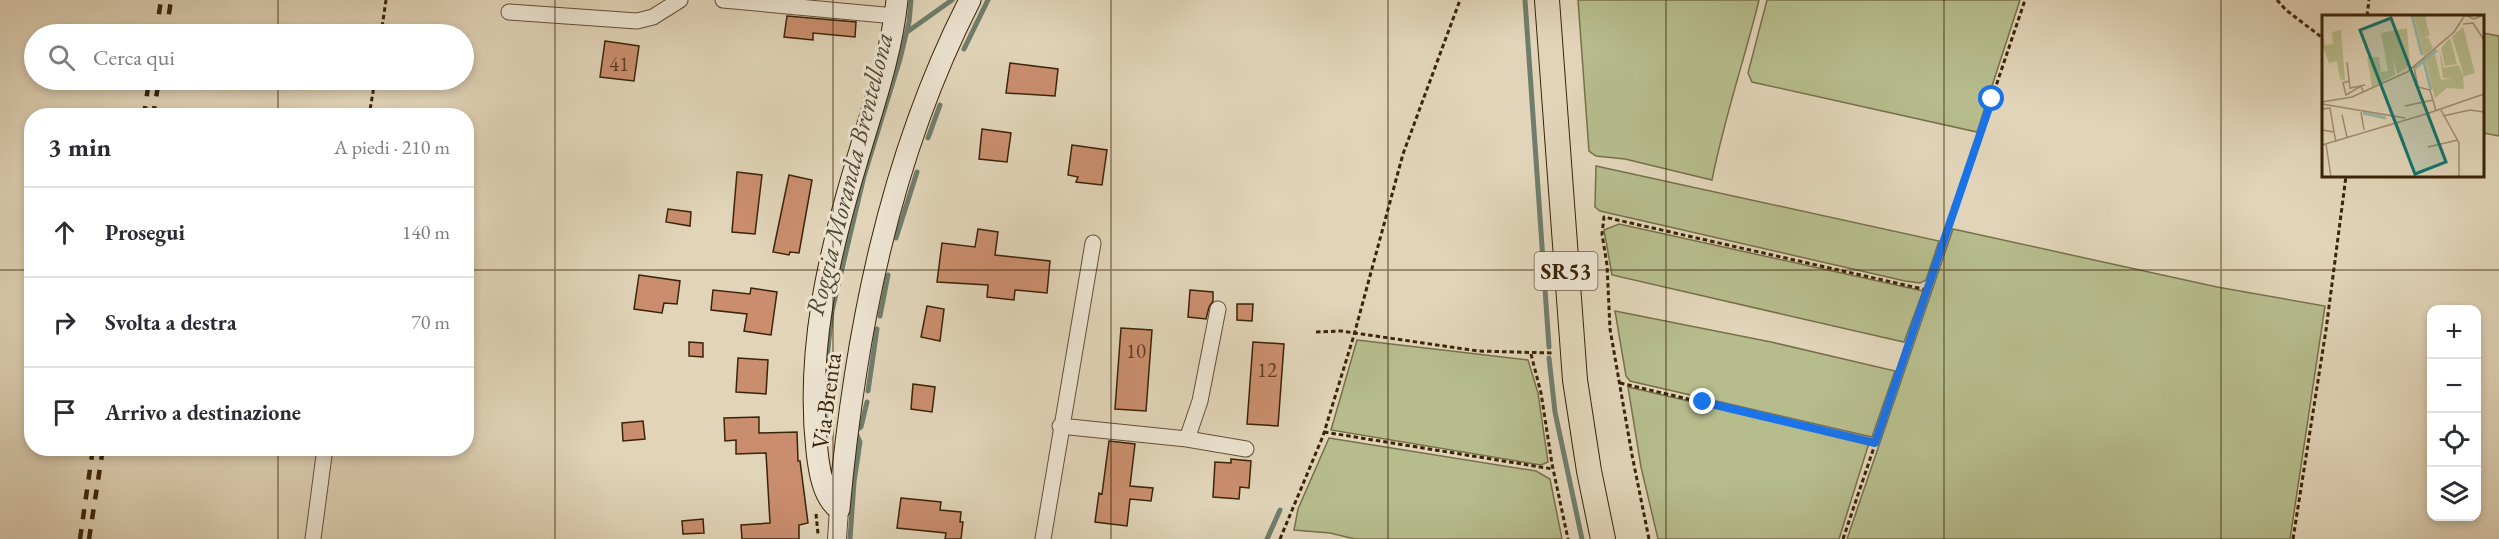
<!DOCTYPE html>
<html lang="it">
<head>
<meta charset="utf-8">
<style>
	body { margin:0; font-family:"EB Garamond",serif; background:#f7f7f7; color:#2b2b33 }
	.controls { position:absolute; right:18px; bottom:18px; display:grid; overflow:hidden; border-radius:12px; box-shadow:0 3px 9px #0003 }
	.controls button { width:54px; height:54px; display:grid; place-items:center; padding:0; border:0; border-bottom:2px solid #e1e1e2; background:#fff; color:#2b2b33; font:30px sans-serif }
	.stop { position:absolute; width:18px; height:18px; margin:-14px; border:4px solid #1a73e8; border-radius:50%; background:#fff }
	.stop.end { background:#1a73e8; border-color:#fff; box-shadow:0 2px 6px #0008 }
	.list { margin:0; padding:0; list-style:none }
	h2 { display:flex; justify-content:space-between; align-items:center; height:78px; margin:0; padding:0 24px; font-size:26px }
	h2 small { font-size:20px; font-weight:400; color:#7c7c81 }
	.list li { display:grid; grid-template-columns:39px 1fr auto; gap:18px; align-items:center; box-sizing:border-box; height:90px; padding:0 24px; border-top:2px solid #e1e1e2 }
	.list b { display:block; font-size:22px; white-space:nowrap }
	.list em { font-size:20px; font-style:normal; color:#7c7c81 }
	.icon { flex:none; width:33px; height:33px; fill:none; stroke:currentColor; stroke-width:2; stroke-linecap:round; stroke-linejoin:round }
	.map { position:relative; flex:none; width:2499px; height:539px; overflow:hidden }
	.search { position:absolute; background:#fff; box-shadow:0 3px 9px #0003; left:24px; top:24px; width:450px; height:66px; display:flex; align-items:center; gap:15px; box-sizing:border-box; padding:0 21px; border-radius:33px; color:#7c7c81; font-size:22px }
	.panel { position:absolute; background:#fff; box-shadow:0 3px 9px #0003; left:24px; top:108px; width:450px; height:348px; border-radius:24px }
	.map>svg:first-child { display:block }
</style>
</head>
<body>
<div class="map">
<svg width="2499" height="539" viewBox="0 0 2499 539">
	<rect width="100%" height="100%" fill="#e1d4b8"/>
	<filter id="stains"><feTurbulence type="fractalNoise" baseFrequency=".00333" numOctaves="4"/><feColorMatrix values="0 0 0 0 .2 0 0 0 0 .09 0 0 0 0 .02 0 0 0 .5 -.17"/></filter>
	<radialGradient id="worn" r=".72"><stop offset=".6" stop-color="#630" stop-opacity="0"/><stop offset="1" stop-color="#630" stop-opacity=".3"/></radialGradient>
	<path fill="#b6bc8c" stroke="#78704a" stroke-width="1.5" d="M 1578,0 L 1759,0 C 1744,61 1724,119 1712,180 L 1625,159 L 1596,156 L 1589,151 Z
		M 1767,0 L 2020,0 L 1977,132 L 1752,82 L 1748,73 Z
		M 2483,33 L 2499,36 L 2499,136 L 2483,133 Z
		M 1596,166 L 1939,241 L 1926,280 L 1920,283 L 1905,281 L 1600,211 L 1595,207 Z
		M 1619,224 L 1923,291 L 1904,342 L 1873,335 L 1612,275 L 1604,230 Z
		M 1953,229 L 2217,287 L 2325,306 L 2290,539 L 1847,539 Z
		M 1615,311 L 1771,342 L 1895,371 L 1872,437 L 1630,381 L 1626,376 Z
		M 1357,340 L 1528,360 L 1538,393 L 1548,462 L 1541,465 L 1331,430 Z
		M 1628,387 L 1869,443 L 1839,539 L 1658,539 L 1641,467 Z
		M 1329,438 L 1536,471 L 1550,479 L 1562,539 L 1355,539 L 1330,533 L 1294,530 L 1298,509 Z"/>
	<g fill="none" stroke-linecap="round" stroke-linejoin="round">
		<path stroke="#707d6c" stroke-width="5" d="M 1525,0 L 1549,347
			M 907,32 L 952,0
			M 964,49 L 988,0
			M 928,138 L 940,105
			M 896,238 L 917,172
			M 880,316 L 888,275
			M 1549,358 L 1555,412 L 1582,539
			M 824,386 L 832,311 L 864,176 L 900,59 L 909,22 L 911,0
			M 868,391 L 877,329
			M 824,410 L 826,422 L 832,426
			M 850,539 L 854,482 L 860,442 L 855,431 L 861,427 L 867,402
			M 1267,539 L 1280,510"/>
	</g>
	<path fill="#ca8e6e" stroke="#3b2409" stroke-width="1.5" d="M 787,16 L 856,22 L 855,37 L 813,33 L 813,40 L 784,37 Z
		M 605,41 L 639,46 L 634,81 L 600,77 Z
		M 1010,63 L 1058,69 L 1055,96 L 1006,93 Z
		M 982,129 L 1011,133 L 1007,162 L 979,159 Z
		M 1072,145 L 1107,150 L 1102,185 L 1076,182 L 1078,177 L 1068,175 Z
		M 737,172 L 762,175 L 755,234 L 732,232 Z
		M 789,175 L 812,180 L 799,253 L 790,252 L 789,255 L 773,252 Z
		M 668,209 L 691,212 L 690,226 L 666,222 Z
		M 978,229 L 998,232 L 995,255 L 1050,261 L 1047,293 L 1015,290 L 1014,300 L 987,297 L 988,285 L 937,282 L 942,243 L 975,247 Z
		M 639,275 L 680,281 L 677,304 L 664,303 L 662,313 L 634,309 Z
		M 751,288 L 777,292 L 771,335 L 744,331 L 747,314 L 711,310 L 713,290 L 750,294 Z
		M 1190,290 L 1213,292 L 1213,301 L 1209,307 L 1206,319 L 1188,317 Z
		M 1237,304 L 1253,304 L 1252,321 L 1237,320 Z
		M 927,306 L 944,309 L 940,341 L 921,337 Z
		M 1121,328 L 1152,330 L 1146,411 L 1115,409 Z
		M 689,342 L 703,343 L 703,357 L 689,356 Z
		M 1253,342 L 1284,344 L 1278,426 L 1247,424 Z
		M 738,358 L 768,360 L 766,394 L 736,392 Z
		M 913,384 L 935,387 L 932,412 L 911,409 Z
		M 759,417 L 759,433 L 797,432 L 798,461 L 800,461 L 808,523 L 799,525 L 799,539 L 742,539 L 741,525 L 770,523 L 766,453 L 736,454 L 736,440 L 725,441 L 724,418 Z
		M 643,421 L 645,439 L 623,441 L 622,423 Z
		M 1109,441 L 1135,444 L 1130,486 L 1153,488 L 1151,501 L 1130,499 L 1127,526 L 1095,522 L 1099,493 L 1102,494 Z
		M 1231,459 L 1251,461 L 1249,488 L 1240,487 L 1239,499 L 1213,497 L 1215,462 L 1231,463 Z
		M 901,498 L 941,502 L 940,510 L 961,512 L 960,522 L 963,522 L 961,539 L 945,539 L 946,533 L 897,528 Z
		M 703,519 L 704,533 L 683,534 L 682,521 Z"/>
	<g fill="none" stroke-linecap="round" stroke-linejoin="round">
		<g stroke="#645035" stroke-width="17">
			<path id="minor" d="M 723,0 L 895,16
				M 509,12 L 637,21 L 653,17 L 680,0
				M 1060,426 L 1187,439 L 1200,401 L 1218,309
				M 1187,439 L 1246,449
				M 313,539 L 325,448
				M 1043,539 L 1093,243"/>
		</g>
		<g stroke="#645035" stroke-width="20">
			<path id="tertiary" d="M 837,539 L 839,509"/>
		</g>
		<g stroke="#3b2409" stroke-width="23">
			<path id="secondary" d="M 839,509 C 855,335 889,158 970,0
				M 839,509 C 823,498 819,470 817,451 C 806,353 828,257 856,164 C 872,109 891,57 897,0"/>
		</g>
		<g stroke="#3b2409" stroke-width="26">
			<path id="primary" d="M 1547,0 L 1575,380 L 1589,471 L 1603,539"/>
		</g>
		<path stroke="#3b2409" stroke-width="3" stroke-dasharray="4.5 3" stroke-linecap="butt" d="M 2277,0 L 2286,10 L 2324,39
			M 2367,16 L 2369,0
			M 381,34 L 386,0
			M 369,116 L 375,80
			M 1316,332 L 1341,331 L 1478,351 L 1552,353
			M 1531,354 L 1541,393 L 1552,464 L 1568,539
			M 1620,383 L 1875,443
			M 1324,432 L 1553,469
			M 816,514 L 818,534
			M 1280,539 L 1323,436 L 1354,335 L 1403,154 L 1460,0
			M 1649,539 L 1632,455 L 1610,329 L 1607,265 L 1602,234 L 1604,217 L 1927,290
			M 1843,539 L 2025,0
			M 2293,539 L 2326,330 L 2346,176"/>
		<use href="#minor" stroke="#ece3d1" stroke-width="15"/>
		<use href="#tertiary" stroke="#ece3d1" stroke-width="18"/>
		<use href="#secondary" stroke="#ece3d1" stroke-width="21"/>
		<use href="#primary" stroke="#e1d4b8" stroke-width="24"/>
		<path stroke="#3b2409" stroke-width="4.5" stroke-dasharray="10 10" stroke-linecap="butt" d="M 156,34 L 161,0
			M 166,34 L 171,0
			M 144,116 L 149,80
			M 153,116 L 159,80
			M 80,539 L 93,448
			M 89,539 L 103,448"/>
	</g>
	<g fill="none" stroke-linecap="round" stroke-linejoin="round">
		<path stroke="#1a73e8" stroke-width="8" d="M 1703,402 L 1875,443 L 1992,99"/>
	</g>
	<path fill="none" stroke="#3b2409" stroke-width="1.5" stroke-opacity="0.55" d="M 278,0 L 278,34M 555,0 L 555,539M 833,0 L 833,539M 1111,0 L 1111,539M 1388,0 L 1388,539M 1666,0 L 1666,539M 1944,0 L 1944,539M 2221,0 L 2221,539M 278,80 L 278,116M 0,270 L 32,270M 466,270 L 2499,270M 278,448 L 278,539"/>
	<g text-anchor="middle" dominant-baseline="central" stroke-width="6" stroke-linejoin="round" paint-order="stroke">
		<g font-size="21" fill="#5f3e22">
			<text x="619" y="63">41</text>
			<text x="1136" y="350">10</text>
			<text x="1267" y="369">12</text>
		</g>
		<rect fill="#ece3d1" stroke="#705d45" stroke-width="1.5" x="1534.5" y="252" width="63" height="38" rx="4.5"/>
		<g font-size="22" font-weight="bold" fill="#3b2409">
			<text x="1566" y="271">SR53</text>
		</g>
		<g font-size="24" fill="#3b2409" stroke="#ece3d1">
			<text transform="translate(826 401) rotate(-82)">Via Brenta</text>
		</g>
		<g font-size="26" font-style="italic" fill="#514932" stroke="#ece3d1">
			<text transform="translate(849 174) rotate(-76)">Roggia Moranda Brentellona</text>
		</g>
	</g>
	<g transform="translate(2322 15)">
		<rect width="162" height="162" fill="#e1d4b8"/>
		<path d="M 92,0 L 103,0 L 106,14 L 108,20 L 100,23 L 106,22 L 111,33 L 102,41 ZM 141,12 L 153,58 L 141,62 L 142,74 L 125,73 L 113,83 L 104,46 L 113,39 L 119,65 L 131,63 L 121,63 L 117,34 L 122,53 L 136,50 L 142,61 L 130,22 ZM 85,13 L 88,51 L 75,59 L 71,41 L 73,60 L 50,72 L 45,42 L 57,42 L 59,57 L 66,56 L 59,18 ZM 0,14 L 3,30 L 11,29 L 10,17 L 19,15 L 23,66 L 18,64 L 15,46 L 7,48 L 0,30 ZM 128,23 L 135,49 L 123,51 L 119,33 Z" fill="#b6bc8c"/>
		<path fill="none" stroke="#94b8ae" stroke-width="3" d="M 90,0 L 100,40M 102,47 L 109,75M 93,53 L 115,35M 41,98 L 64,103"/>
		<path fill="none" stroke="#9f8e72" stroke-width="1.5" d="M 143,0 L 152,4 L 161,0M 141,9 L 151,8 L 162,25M 25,47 L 28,73 L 43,70M 92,52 L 96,72 L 108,75 L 114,96M 27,66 L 21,68 L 24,80 L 39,71 L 41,76M 0,87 L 30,82 L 85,57 L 132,17 L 143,0M 0,89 L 83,103M 83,91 L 111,85M 0,94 L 8,93 L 12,117M 119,95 L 137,128 L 137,162M 39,97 L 42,115M 104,99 L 162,79M 20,100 L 25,122M 121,101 L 148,95 L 162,97M 74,107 L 83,130M 0,115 L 12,117 L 14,127M 4,129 L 9,162M 0,130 L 104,99M 106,132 L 136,125"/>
		<path fill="#0f766e" fill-opacity="0.15" stroke="#0f766e" stroke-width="3" d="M 69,3 L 124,147 L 93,159 L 38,15 Z"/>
		<rect width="162" height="162" fill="none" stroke="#3b2409" stroke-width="3"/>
	</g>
	<rect width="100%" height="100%" filter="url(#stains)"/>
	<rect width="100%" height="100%" fill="url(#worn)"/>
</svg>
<div class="controls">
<button>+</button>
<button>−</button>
<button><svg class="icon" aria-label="locate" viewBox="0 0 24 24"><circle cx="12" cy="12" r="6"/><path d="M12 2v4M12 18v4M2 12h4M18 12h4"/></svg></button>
<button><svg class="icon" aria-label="layers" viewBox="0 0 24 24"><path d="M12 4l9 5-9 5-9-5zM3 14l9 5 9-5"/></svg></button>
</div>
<div class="stop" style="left:1992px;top:99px"></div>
<div class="stop end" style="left:1703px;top:402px"></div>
<div class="search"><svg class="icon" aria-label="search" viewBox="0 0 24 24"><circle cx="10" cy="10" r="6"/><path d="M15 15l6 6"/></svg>Cerca qui</div>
<section class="panel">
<h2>3 min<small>A piedi · 210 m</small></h2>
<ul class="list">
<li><svg class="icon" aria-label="ahead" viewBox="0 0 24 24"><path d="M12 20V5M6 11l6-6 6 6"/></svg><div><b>Prosegui</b></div><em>140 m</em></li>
<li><svg class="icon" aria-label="right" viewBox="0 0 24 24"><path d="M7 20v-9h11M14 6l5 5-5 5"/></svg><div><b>Svolta a destra</b></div><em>70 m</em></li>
<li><svg class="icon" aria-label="arrive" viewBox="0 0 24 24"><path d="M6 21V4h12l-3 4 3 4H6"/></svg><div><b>Arrivo a destinazione</b></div></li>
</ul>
</section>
</div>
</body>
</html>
